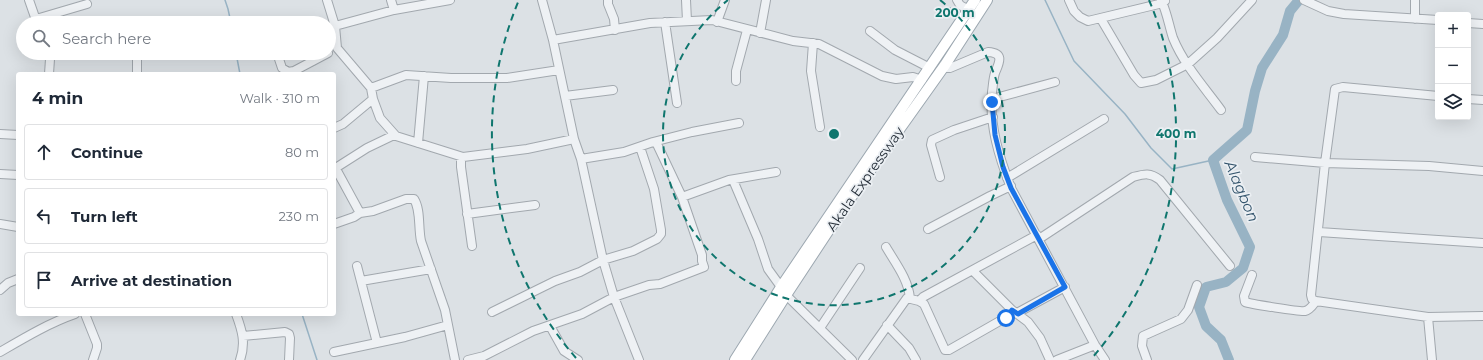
<!DOCTYPE html>
<html lang="en">
<head>
<meta charset="utf-8">
<style>
	body { margin:0; font-family:Montserrat,sans-serif; background:#f2f2f3; color:#1f2937 }
	.controls { position:absolute; right:12px; top:12px; display:grid; overflow:hidden; border-radius:4px; box-shadow:0 4px 16px #0002 }
	.controls button { width:36px; height:36px; display:grid; place-items:center; padding:0; border:0; border-bottom:1px solid #e0e1e3; background:#fff; color:#1f2937; font:20px sans-serif }
	.stop { position:absolute; width:12px; height:12px; margin:-9px; border:3px solid #1a73e8; border-radius:50%; background:#fff }
	.stop.end { background:#1a73e8; border-color:#fff; box-shadow:0 1px 4px #0008 }
	.list { margin:0; padding:0; list-style:none }
	h2 { display:flex; justify-content:space-between; align-items:center; height:52px; margin:0; padding:0 16px; font-size:17px }
	h2 small { font-size:13px; font-weight:400; color:#747a83 }
	.list li { display:grid; grid-template-columns:26px 1fr auto; gap:12px; align-items:center; box-sizing:border-box; height:56px; margin:0 8px 8px; padding:0 8px; border:1px solid #e0e1e3; border-radius:4px }
	.list b { display:block; font-size:15px; white-space:nowrap }
	.list em { font-size:13px; font-style:normal; color:#747a83 }
	.icon { flex:none; width:22px; height:22px; fill:none; stroke:currentColor; stroke-width:2; stroke-linecap:round; stroke-linejoin:round }
	.map { position:relative; flex:none; width:1483px; height:360px; overflow:hidden }
	.search { position:absolute; background:#fff; box-shadow:0 4px 16px #0002; left:16px; top:16px; width:320px; height:44px; display:flex; align-items:center; gap:10px; box-sizing:border-box; padding:0 14px; border-radius:22px; color:#747a83; font-size:15px }
	.panel { position:absolute; background:#fff; box-shadow:0 4px 16px #0002; left:16px; top:72px; width:320px; height:244px; border-radius:4px }
	.map>svg:first-child { display:block }
</style>
</head>
<body>
<div class="map">
<svg width="1483" height="360" viewBox="0 0 1483 360">
	<rect width="100%" height="100%" fill="#dce1e5"/>
	<g fill="none" stroke-linecap="round" stroke-linejoin="round">
		<path stroke="#98b3c4" stroke-width="1.5" d="M 225,0 L 228,9 L 231,23
			M 1045,0 L 1074,61 L 1125,114 L 1151,148 L 1172,169 L 1213,160
			M 236,53 L 240,74
			M 302,314 L 317,360"/>
		<path stroke="#98b3c4" stroke-width="10" d="M 1229,360 L 1221,340 L 1206,326 L 1199,307 L 1206,287 L 1226,282 L 1243,268 L 1250,247 L 1227,200 L 1213,160 L 1247,130 L 1255,91 L 1262,68 L 1283,35 L 1290,11 L 1299,0"/>
		<g stroke="#a2a8ae" stroke-width="10">
			<path id="minor" d="M 29,0 L 37,23
				M 327,0 L 335,26 L 337,48 L 371,88
				M 391,0 L 394,10
				M 542,0 L 553,40 L 574,139 L 581,159 L 603,260 L 614,297 L 639,360
				M 608,0 L 608,4 L 614,19 L 615,30
				M 686,0 L 687,21
				M 957,0 L 960,5 L 969,10
				M 1069,0 L 1074,11 L 1080,17 L 1088,21 L 1163,3 L 1165,1
				M 1161,0 C 1167,12 1169,26 1173,38 C 1184,65 1205,88 1221,110
				M 1304,0 L 1328,11 L 1344,14 L 1438,20
				M 36,19 L 87,4
				M 1101,19 L 1134,75 L 1141,83 L 1156,80 L 1188,64 L 1217,38 L 1252,0
				M 1415,19 L 1415,0
				M 665,22 L 677,103
				M 717,22 L 725,0
				M 101,23 L 111,23
				M 1468,23 L 1483,24
				M 335,26 L 394,10 L 450,0
				M 870,31 L 895,50 L 930,68
				M 760,33 L 766,0
				M 553,40 L 650,23 L 712,20 L 793,41 L 819,44 L 882,76 L 896,79 L 913,77 L 922,80
				M 813,43 L 811,71 L 820,127
				M 48,53 L 50,59 L 49,74
				M 277,53 L 282,68 L 288,72 L 294,71 L 328,53
				M 49,54 L 57,53
				M 945,65 L 947,68 L 950,68 L 988,52 C 1005,53 999,63 995,73 C 993,79 993,86 992,92 C 989,125 999,157 1011,188 L 1095,345 L 1105,360
				M 137,74 L 137,59
				M 736,81 L 736,71 L 747,30
				M 565,96 L 613,90
				M 1438,96 L 1343,87 L 1335,89 L 1325,163 L 1311,295 L 1312,299 L 1316,301 L 1428,317 L 1483,316
				M 373,99 L 380,118 L 396,136 L 463,157 L 527,149 L 574,139
				M 992,99 L 1055,82
				M 1468,99 L 1483,100
				M 334,128 L 343,124 L 373,99 L 371,88 L 406,75 L 451,78 L 507,78 L 559,70
				M 0,134 L 18,135
				M 418,143 L 424,76
				M 461,157 L 461,167 L 472,246
				M 1255,157 L 1325,163 L 1429,166 L 1483,171
				M 581,159 L 624,152 L 653,142 L 692,132 L 739,123
				M 334,169 L 367,148 L 392,136 L 396,136
				M 336,169 L 360,213
				M 0,174 L 18,175
				M 940,177 L 931,145 L 932,140 L 954,130 L 993,117
				M 1007,178 L 1104,119
				M 733,180 L 758,239 L 768,269 L 781,287
				M 682,197 L 729,180 L 776,172
				M 467,214 L 535,205
				M 0,224 L 18,227
				M 334,224 L 354,217 L 360,213 L 373,211 L 406,199 L 414,199 C 421,210 418,227 421,241 L 445,310 L 455,360
				M 928,229 L 990,196 L 1011,186
				M 1319,232 L 1483,243
				M 1039,239 L 1133,177 C 1144,174 1150,172 1160,180 L 1230,266
				M 886,247 C 896,264 908,279 910,298
				M 357,266 L 377,343
				M 973,271 L 1012,310 L 1028,322 L 1040,338 L 1050,360
				M 1252,275 L 1244,296 L 1245,302 C 1250,304 1301,312 1305,311 C 1310,310 1313,305 1316,301
				M 361,281 L 431,269
				M 0,290 L 8,283 L 18,279
				M 786,295 L 852,360
				M 919,301 L 923,297 L 1037,235
				M 492,312 L 555,281 L 580,272 L 603,260 L 633,251 L 657,239 L 661,234 L 661,230 L 654,189 L 640,147
				M 1017,313 L 1065,287
				M 85,314 L 97,344 L 97,348 L 93,360
				M 236,314 C 242,330 246,343 240,360
				M 1428,317 L 1432,360
				M 887,325 L 909,348 L 916,360
				M 550,326 L 564,351 L 578,360
				M 820,328 L 860,268
				M 243,336 L 285,332 L 289,334 L 290,338 L 289,360
				M 0,352 C 24,338 49,323 75,314
				M 334,352 L 405,337 L 448,325
				M 468,360 L 484,356 L 533,331 L 582,314 L 614,297 L 649,285 L 660,284 L 704,267 L 702,261 L 702,255 L 682,197 L 656,142
				M 863,360 L 907,298 L 919,301 L 924,304 L 945,350 L 949,350 L 1005,318 L 1012,310
				M 1057,360 L 1095,345
				M 1147,360 L 1142,346 L 1143,336 L 1181,319 L 1188,310 L 1197,285"/>
		</g>
		<g stroke="#9ca7b0" stroke-width="12">
			<path id="major" d="M 735,360 L 785,281 L 975,0
				M 745,360 L 786,295 L 844,207 L 945,65 L 987,0"/>
		</g>
		<use href="#minor" stroke="#eef1f4" stroke-width="8"/>
		<use href="#major" stroke="#fff" stroke-width="10"/>
	</g>
	<g fill="none" stroke-linecap="round" stroke-linejoin="round">
		<path stroke="#1a73e8" stroke-width="5" d="M 992,102 L 995,135 L 1003,167 L 1011,188 L 1065,287 L 1018,314 L 1012,310 L 1006,318"/>
	</g>
	<g fill="none" stroke="#0f766e" stroke-width="2" stroke-dasharray="7 5">
		<path d="M940 0A171 171 0 1 1 728 0"/>
		<path d="M576 358A342 342 0 0 1 519 0M1149 0A342 342 0 0 1 1092 358"/>
	</g>
	<g text-anchor="middle" dominant-baseline="central" stroke-width="3.5" stroke-linejoin="round" paint-order="stroke">
		<g font-size="14" fill="#27303a" stroke="#ebeff3">
			<text transform="translate(865 179) rotate(-55)">Akala Expressway</text>
		</g>
		<g font-size="15" font-style="italic" fill="#33546c" stroke="#ebeff3">
			<text transform="translate(1242 191) rotate(67)">Alagbon</text>
		</g>
	</g>
	<circle cx="834" cy="134" r="6" fill="#0f766e" stroke="#ebeff3" stroke-width="2"/>
	<g font-size="12" text-anchor="middle" font-weight="bold" fill="#0f766e" stroke="#ebeff3" stroke-width="3.5" stroke-linejoin="round" paint-order="stroke">
		<text x="955" y="17">200 m</text>
		<text x="1176" y="138">400 m</text>
	</g>
</svg>
<div class="controls">
<button>+</button>
<button>−</button>
<button><svg class="icon" aria-label="layers" viewBox="0 0 24 24"><path d="M12 4l9 5-9 5-9-5zM3 14l9 5 9-5"/></svg></button>
</div>
<div class="stop" style="left:1006px;top:318px"></div>
<div class="stop end" style="left:992px;top:102px"></div>
<div class="search"><svg class="icon" aria-label="search" viewBox="0 0 24 24"><circle cx="10" cy="10" r="6"/><path d="M15 15l6 6"/></svg>Search here</div>
<section class="panel">
<h2>4 min<small>Walk · 310 m</small></h2>
<ul class="list">
<li><svg class="icon" aria-label="ahead" viewBox="0 0 24 24"><path d="M12 20V5M6 11l6-6 6 6"/></svg><div><b>Continue</b></div><em>80 m</em></li>
<li><svg class="icon" aria-label="left" viewBox="0 0 24 24"><path d="M17 20v-9H6M10 6l-5 5 5 5"/></svg><div><b>Turn left</b></div><em>230 m</em></li>
<li><svg class="icon" aria-label="arrive" viewBox="0 0 24 24"><path d="M6 21V4h12l-3 4 3 4H6"/></svg><div><b>Arrive at destination</b></div></li>
</ul>
</section>
</div>
</body>
</html>
